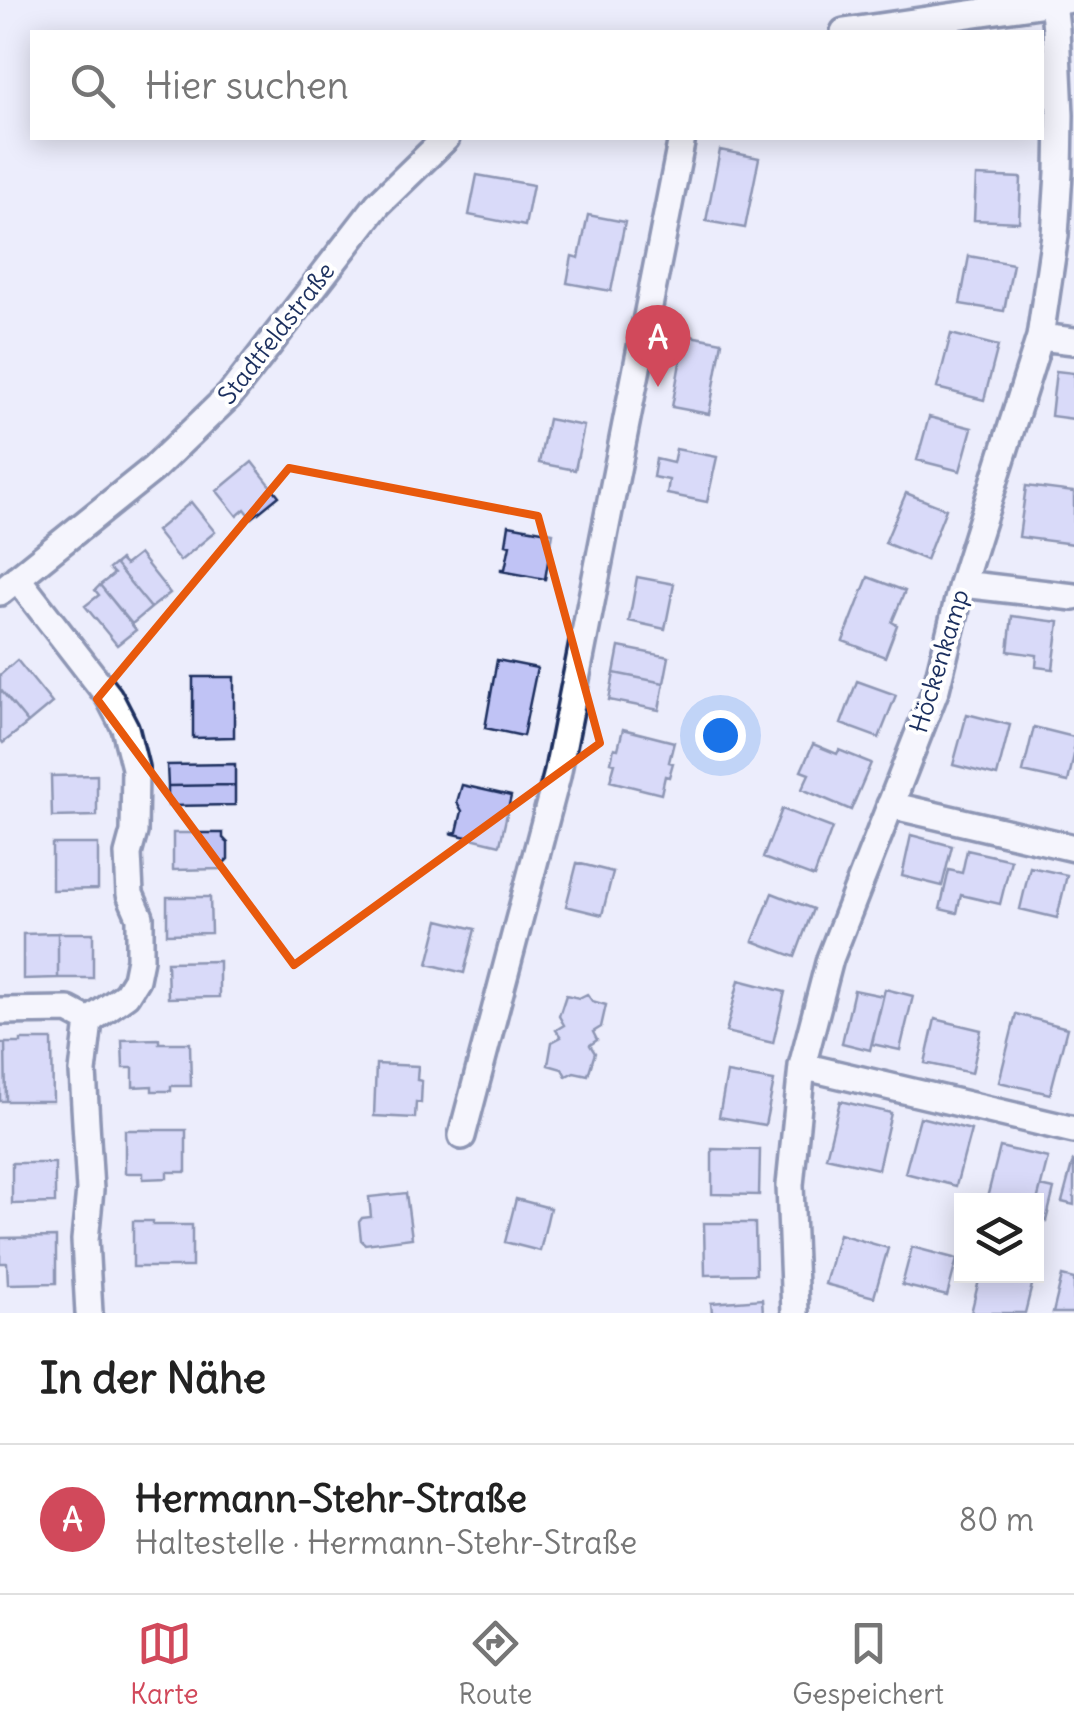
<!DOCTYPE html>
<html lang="de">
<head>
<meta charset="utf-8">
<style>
	body { margin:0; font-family:Delius,sans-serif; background:#f2f2f2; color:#222 }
	.controls { position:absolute; right:30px; bottom:30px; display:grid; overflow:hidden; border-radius:0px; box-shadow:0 5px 25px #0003 }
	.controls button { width:90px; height:90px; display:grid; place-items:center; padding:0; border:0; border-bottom:2px solid #e0e0e0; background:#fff; color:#222; font:50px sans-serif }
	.you { position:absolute; left:720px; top:735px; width:35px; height:35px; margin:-25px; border:8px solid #fff; border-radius:50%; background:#1a73e8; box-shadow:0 0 0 15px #1a73e833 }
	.badge { display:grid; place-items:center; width:65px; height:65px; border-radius:50%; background:#d1495b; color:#fff; font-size:32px; font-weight:700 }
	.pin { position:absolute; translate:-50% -82px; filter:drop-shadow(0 2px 5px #0008) }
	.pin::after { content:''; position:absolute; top:52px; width:35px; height:30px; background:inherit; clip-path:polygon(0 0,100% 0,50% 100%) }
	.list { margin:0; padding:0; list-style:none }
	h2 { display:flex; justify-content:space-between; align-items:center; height:130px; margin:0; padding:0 40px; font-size:42px }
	h2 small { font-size:32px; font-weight:400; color:#767676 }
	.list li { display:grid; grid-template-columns:65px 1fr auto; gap:30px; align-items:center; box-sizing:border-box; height:150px; padding:0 40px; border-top:2px solid #e0e0e0 }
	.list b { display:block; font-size:38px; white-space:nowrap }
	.list p { margin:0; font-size:32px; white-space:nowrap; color:#767676 }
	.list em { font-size:32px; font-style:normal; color:#767676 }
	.icon { flex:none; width:55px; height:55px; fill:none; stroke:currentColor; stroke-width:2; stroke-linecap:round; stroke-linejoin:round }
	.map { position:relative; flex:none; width:1074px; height:1313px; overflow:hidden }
	.search { position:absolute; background:#fff; box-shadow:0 5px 25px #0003; left:30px; right:30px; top:30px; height:110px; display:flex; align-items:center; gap:25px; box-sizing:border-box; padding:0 35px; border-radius:0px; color:#767676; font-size:38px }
	.sheet { height:280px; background:#fff }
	nav { display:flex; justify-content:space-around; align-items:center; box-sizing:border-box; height:140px; border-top:2px solid #e0e0e0; background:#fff; font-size:28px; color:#767676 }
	nav a { display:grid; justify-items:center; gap:5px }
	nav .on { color:#d1495b }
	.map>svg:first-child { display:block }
</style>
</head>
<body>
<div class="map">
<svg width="1074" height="1313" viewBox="0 0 1074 1313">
	<rect width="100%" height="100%" fill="#ecedfc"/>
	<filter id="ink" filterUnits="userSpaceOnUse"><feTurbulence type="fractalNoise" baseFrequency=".01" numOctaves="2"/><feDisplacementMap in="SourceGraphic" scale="20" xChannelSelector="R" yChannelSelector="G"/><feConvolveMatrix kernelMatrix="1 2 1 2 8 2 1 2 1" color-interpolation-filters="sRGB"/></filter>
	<g filter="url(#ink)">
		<path fill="#c0c3f5" stroke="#1b2f5e" stroke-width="2.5" d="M 720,150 L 759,158 L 745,228 L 706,221 Z
			M 477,175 L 533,185 L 525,226 L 469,215 Z
			M 976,176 L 1021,178 L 1019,222 L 974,220 Z
			M 588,215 L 625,222 L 611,291 L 567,283 L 572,256 L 579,258 Z
			M 969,256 L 1013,264 L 1004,311 L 960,304 Z
			M 951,334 L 998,346 L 984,400 L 937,388 Z
			M 685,335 L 722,342 L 709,414 L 672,407 Z
			M 1056,371 L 1074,373 L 1074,419 L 1051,416 Z
			M 929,417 L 972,428 L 960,471 L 917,460 Z
			M 548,419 L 584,426 L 575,470 L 539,463 Z
			M 676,449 L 717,457 L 707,502 L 667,494 L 669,480 L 653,477 L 656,459 L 673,463 Z
			M 252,462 L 279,496 L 252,518 L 245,509 L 237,516 L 217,491 Z
			M 1026,486 L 1074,492 L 1074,544 L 1019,537 Z
			M 906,493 L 946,509 L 926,560 L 885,543 Z
			M 191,502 L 215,532 L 180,561 L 156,531 Z
			M 509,525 L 553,533 L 545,579 L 501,571 L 501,569 L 505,569 L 510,545 L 506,544 Z
			M 139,554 L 170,593 L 151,608 L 115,564 L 120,560 L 125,565 Z
			M 115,564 L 151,608 L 132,624 L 100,585 L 114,574 L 109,569 Z
			M 637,577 L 674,584 L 665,629 L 629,621 Z
			M 868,577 L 905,591 L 892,622 L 897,625 L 885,657 L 843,641 Z
			M 100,585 L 136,630 L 117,645 L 85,606 L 99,595 L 95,590 Z
			M 1012,616 L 1059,622 L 1053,669 L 1036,667 L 1037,655 L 1008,651 Z
			M 619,647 L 669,657 L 664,683 L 614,673 Z
			M 17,660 L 52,703 L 28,723 L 0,689 L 0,675 Z
			M 497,660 L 537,668 L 523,736 L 485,728 Z
			M 614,673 L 664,683 L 659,710 L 609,700 Z
			M 193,677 L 234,677 L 234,737 L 193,738 Z
			M 857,681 L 896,695 L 879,738 L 841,724 Z
			M 0,689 L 28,723 L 3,743 L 0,739 Z
			M 967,714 L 1010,725 L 997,776 L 953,765 Z
			M 1034,727 L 1074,737 L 1074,755 L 1068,782 L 1023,772 Z
			M 623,729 L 674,742 L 669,762 L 673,763 L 669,777 L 665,776 L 661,794 L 610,781 L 615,763 L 611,762 L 614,748 L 618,749 Z
			M 813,744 L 837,754 L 839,750 L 871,763 L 851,810 L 802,789 L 809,774 L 801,771 Z
			M 235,764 L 235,785 L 168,786 L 167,765 Z
			M 97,775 L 97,816 L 52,817 L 51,776 Z
			M 235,785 L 235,805 L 168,806 L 168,786 Z
			M 462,785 L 511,796 L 500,845 L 450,833 L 457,832 L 462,811 L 457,802 Z
			M 782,809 L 832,828 L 814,877 L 763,858 Z
			M 173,833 L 223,833 L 223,838 L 228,843 L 228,859 L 223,864 L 223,869 L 173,870 Z
			M 911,835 L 952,846 L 942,886 L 902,876 Z
			M 52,844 L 98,844 L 98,889 L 52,890 Z
			M 967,850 L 1011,860 L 1000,904 L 961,895 L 957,913 L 940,909 L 949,870 L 962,873 Z
			M 577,863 L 613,872 L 602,915 L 566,906 Z
			M 1030,867 L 1067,875 L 1057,918 L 1020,909 Z
			M 772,893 L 813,909 L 795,957 L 753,941 Z
			M 167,897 L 210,897 L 211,933 L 167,934 Z
			M 439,920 L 475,929 L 464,973 L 428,964 Z
			M 58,933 L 93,933 L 93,978 L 58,978 Z
			M 58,933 L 58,978 L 23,979 L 23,934 Z
			M 219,961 L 219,997 L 168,998 L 167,962 Z
			M 739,980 L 785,992 L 773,1043 L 726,1032 Z
			M 885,989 L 913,996 L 900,1050 L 872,1044 Z
			M 854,990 L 883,996 L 870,1050 L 842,1043 Z
			M 587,994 L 592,1001 L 606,1005 L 601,1027 L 593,1032 L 597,1040 L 590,1045 L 595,1053 L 588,1075 L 574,1072 L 566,1076 L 562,1069 L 548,1065 L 552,1042 L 561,1037 L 556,1030 L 564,1025 L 559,1016 L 566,995 L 579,998 Z
			M 1016,1014 L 1067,1028 L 1050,1094 L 999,1082 Z
			M 935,1019 L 981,1030 L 972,1073 L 925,1063 Z
			M 159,1039 L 159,1043 L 190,1043 L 191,1086 L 171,1086 L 171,1091 L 152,1091 L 152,1086 L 133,1087 L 133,1068 L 123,1068 L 122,1040 Z
			M 21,1040 L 52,1040 L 53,1101 L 6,1101 L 5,1043 L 21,1043 Z
			M 0,1043 L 5,1043 L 6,1101 L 0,1101 Z
			M 376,1064 L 418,1066 L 417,1080 L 422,1081 L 421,1103 L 416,1102 L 415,1118 L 374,1116 Z
			M 727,1073 L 774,1081 L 765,1125 L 719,1117 Z
			M 840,1101 L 891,1113 L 878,1169 L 826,1157 Z
			M 920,1117 L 971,1130 L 956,1186 L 905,1173 Z
			M 125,1130 L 186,1130 L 186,1172 L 167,1172 L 167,1178 L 143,1179 L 143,1173 L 125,1173 Z
			M 1000,1147 L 1048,1158 L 1036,1205 L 1036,1200 L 998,1200 L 987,1198 Z
			M 712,1149 L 760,1150 L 759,1195 L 712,1194 Z
			M 1073,1161 L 1074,1162 L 1074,1205 L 1062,1202 Z
			M 12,1163 L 55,1163 L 55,1203 L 12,1204 Z
			M 1041,1186 L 1054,1189 L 1046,1221 L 1036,1219 L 1036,1205 Z
			M 406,1193 L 412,1238 L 365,1244 L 361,1240 L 359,1222 L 362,1218 L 371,1217 L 369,1197 Z
			M 516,1199 L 550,1208 L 540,1251 L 505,1242 Z
			M 133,1221 L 153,1221 L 153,1225 L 192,1225 L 192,1267 L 133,1267 Z
			M 704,1223 L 755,1223 L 756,1274 L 705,1275 Z
			M 839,1234 L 888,1248 L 874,1297 L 825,1284 Z
			M 56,1237 L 56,1283 L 8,1284 L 7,1263 L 0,1263 L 0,1238 Z
			M 912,1247 L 957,1259 L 947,1296 L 902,1285 Z
			M 980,1276 L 1034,1277 L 1025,1313 L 971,1313 Z
			M 1062,1276 L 1074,1279 L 1074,1313 L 1053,1313 Z
			M 762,1299 L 763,1313 L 712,1313 L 711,1303 Z"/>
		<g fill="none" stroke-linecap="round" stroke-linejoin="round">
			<g stroke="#1b2f5e" stroke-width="32">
				<path id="street" d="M 844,32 L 1067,0
					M 1040,337 L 1074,341
					M 17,578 L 109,697 L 125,728 L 135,768 L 134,832 L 128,854 L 130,894 L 140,917 L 140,959 L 136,979 L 126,995 L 89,1021 L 83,1072 L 90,1190 L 85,1240 L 89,1313
					M 962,584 L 1074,597
					M 0,592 L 153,469 L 230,395 L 378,204 L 446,138
					M 890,805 L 1074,848
					M 0,1011 L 68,1010 L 89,1021
					M 802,1066 L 1074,1130
					M 462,1136 L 557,776 L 682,138
					M 795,1313 L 790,1185 L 802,1066 L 830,959 L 936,689 L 962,584 L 1040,337 L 1055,235 L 1059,173 L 1060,115 L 1056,29 L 1053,2"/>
			</g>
			<use href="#street" stroke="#fff" stroke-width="25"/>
		</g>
	</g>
	<path d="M0 0H1074V1313H0ZM 289,468 L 538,516 L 600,743 L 294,965 L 97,699 Z" fill="#ecedfc" fill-opacity=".55" fill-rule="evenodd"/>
	<path fill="none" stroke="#e8590c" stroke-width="8" stroke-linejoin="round" d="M 289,468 L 538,516 L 600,743 L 294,965 L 97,699 Z"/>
	<g text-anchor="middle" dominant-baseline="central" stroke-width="8" stroke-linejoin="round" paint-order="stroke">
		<g font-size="25" fill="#1b2f5e" stroke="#fff">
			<text transform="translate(276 333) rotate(-52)">Stadtfeldstraße</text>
			<text transform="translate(939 661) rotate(-73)">Höckenkamp</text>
		</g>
	</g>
</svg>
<div class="controls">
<button><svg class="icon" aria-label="layers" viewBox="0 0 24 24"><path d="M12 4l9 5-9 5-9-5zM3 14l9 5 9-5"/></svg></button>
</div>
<div class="you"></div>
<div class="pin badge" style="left:658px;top:387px">A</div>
<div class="search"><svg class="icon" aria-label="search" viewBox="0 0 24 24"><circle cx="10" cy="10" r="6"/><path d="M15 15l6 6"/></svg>Hier suchen</div>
</div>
<section class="sheet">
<h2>In der Nähe<small></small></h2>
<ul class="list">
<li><span class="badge">A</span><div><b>Hermann-Stehr-Straße</b><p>Haltestelle · Hermann-Stehr-Straße</p></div><em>80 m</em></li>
</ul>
</section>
<nav>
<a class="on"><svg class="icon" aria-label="map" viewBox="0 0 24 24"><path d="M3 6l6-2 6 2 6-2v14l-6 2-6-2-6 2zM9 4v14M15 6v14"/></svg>Karte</a>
<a><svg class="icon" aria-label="directions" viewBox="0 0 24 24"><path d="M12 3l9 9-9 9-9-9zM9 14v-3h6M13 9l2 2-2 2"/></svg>Route</a>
<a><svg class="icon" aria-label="saved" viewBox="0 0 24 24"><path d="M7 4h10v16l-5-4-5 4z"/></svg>Gespeichert</a>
</nav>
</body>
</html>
